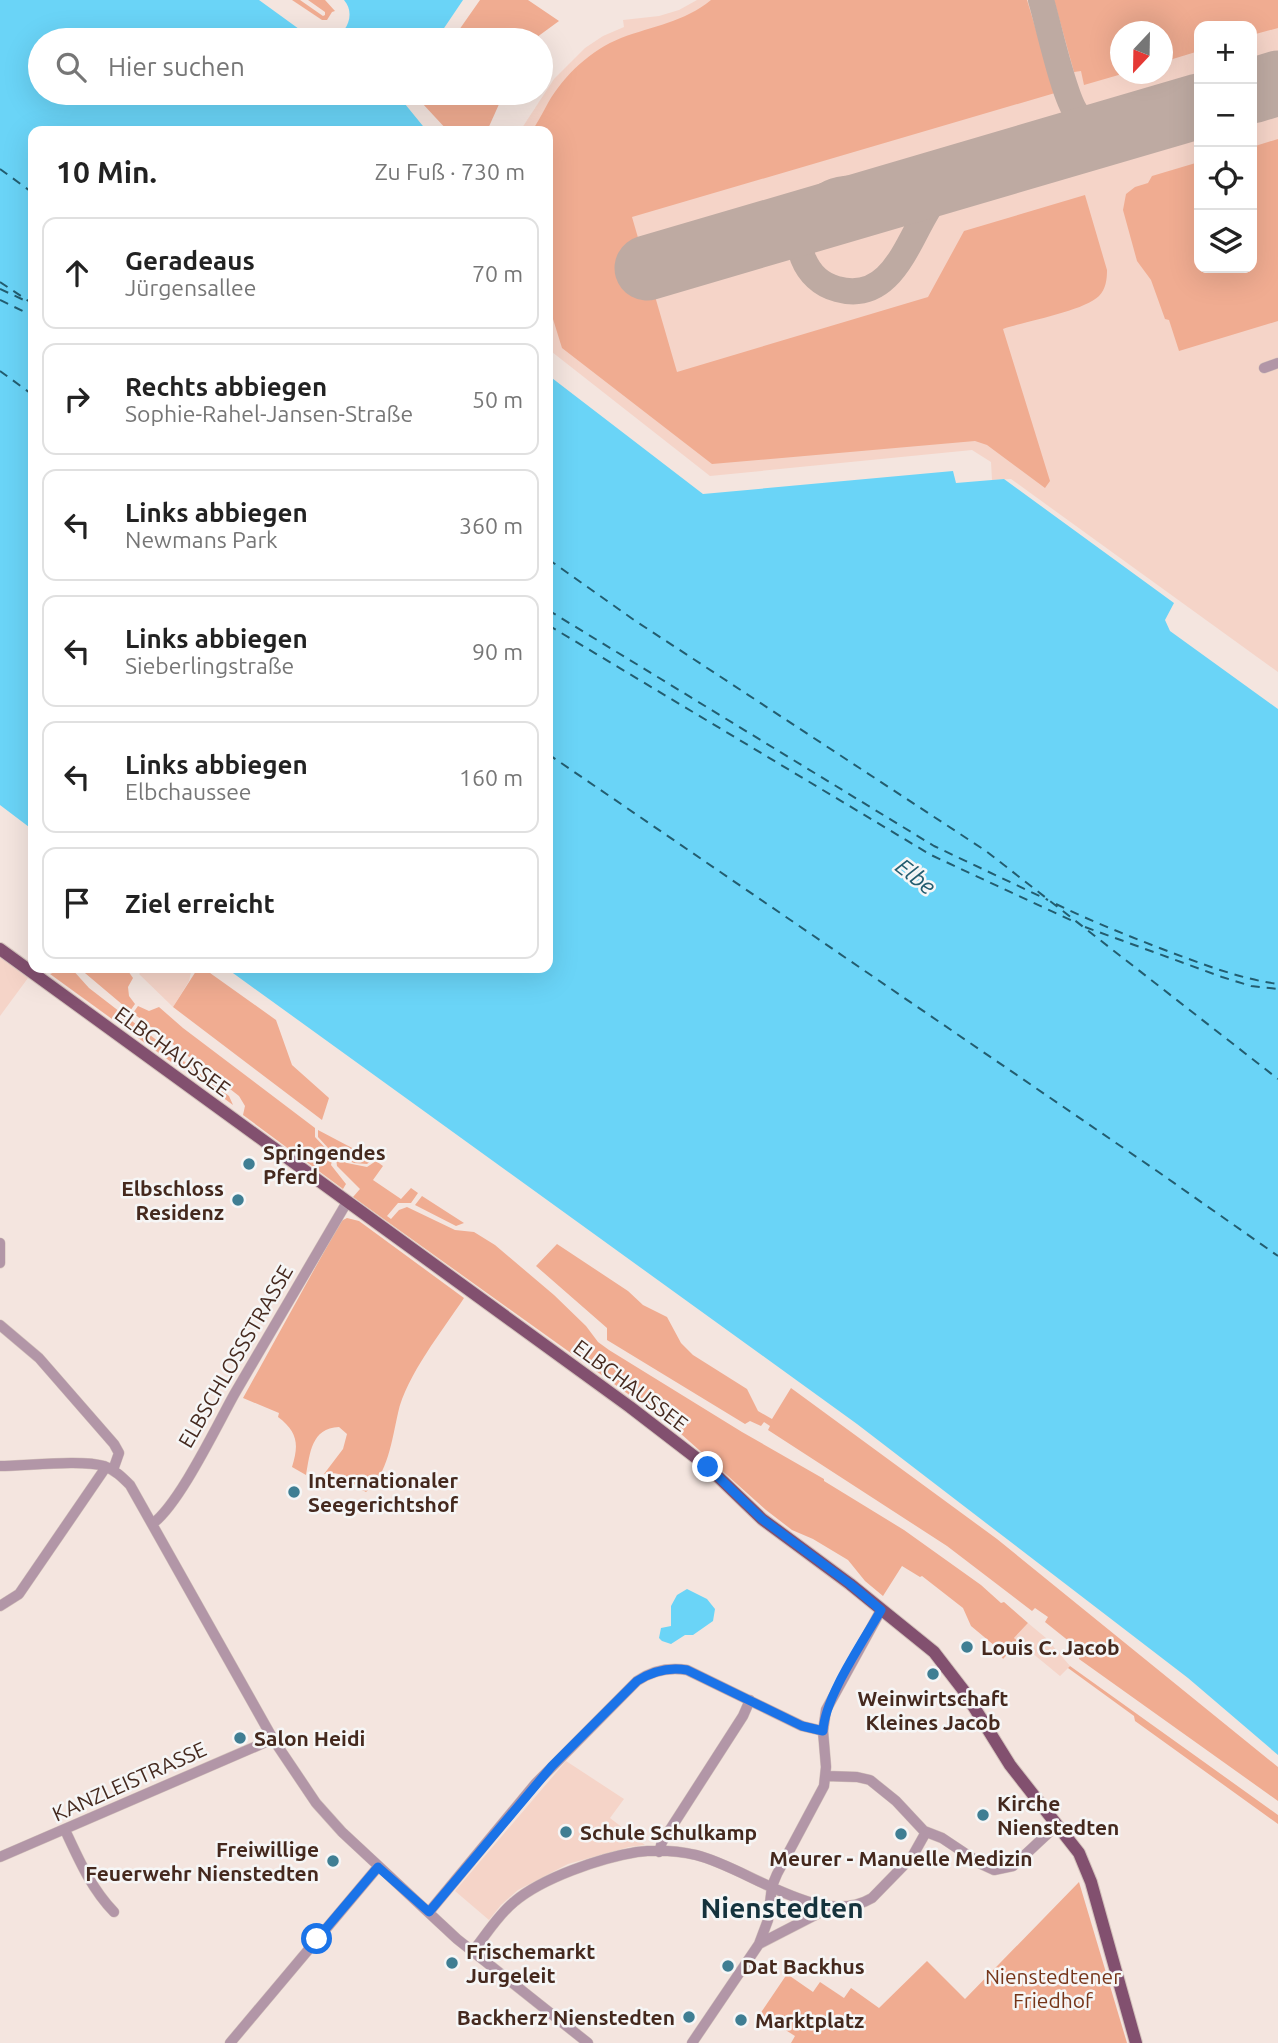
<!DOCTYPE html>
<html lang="de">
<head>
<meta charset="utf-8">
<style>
	body { margin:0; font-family:Ubuntu,sans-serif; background:#f6f6f6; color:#222 }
	.controls { position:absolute; right:21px; top:21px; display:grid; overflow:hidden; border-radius:14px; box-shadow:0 7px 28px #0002 }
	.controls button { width:63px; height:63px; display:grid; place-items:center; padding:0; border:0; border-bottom:2px solid #e0e0e0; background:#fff; color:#222; font:35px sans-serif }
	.compass { position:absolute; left:1110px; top:21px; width:63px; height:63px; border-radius:50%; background:#fff; box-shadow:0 7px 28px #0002; rotate:202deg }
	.stop { position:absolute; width:21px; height:21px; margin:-16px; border:5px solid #1a73e8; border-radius:50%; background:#fff }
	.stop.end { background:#1a73e8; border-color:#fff; box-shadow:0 2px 7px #0008 }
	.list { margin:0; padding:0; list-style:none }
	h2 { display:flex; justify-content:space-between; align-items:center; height:91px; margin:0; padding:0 28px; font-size:30px }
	h2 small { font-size:23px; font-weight:400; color:#767676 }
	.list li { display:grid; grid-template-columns:46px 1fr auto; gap:21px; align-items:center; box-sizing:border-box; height:112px; margin:0 14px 14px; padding:0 14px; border:2px solid #e0e0e0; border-radius:14px }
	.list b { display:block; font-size:26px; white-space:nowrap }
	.list p { margin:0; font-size:23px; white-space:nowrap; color:#767676 }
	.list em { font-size:23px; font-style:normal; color:#767676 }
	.icon { flex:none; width:38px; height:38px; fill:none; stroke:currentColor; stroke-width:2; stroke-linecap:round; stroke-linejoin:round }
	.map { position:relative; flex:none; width:1278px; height:2043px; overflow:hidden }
	.search { position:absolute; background:#fff; box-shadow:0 7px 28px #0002; left:28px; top:28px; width:525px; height:77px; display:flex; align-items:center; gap:18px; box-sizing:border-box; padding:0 24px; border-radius:38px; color:#767676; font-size:26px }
	.panel { position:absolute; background:#fff; box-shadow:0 7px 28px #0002; left:28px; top:126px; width:525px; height:847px; border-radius:14px }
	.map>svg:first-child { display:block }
</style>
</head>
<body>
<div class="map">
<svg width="1278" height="2043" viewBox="0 0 1278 2043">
	<rect width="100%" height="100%" fill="#f4e5df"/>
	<path fill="#f5d4c8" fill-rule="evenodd" d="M 697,0 L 1278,0 L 1278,672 L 1011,479 L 992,480 L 991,462 L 972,450 L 710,476 L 552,352 L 548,337 L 548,131 L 520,131 L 554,79 L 585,48 L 603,36 L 624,27 L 623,20 L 659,16 L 679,10 ZM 1199,26 L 1252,26 L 1252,268 L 1199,268 ZM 1120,32 L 1162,32 L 1162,74 L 1120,74 Z
		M 0,957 L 28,978 L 0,1016 Z
		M 145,968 L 192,968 L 189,981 L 173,1007 L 139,974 Z
		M 1028,1623 L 1046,1638 L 1070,1666 L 1060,1676 L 1014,1638 Z
		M 566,1761 L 624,1799 L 610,1818 L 645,1845 L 629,1847 L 568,1864 L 518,1890 L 501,1905 L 489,1920 L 455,1891 Z"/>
	<path fill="#f0ac91" d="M 292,0 L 300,0 L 323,16 L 325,15 L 325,12 L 308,0 L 325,0 L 335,11 L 332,12 L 327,20 L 322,20 Z
		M 480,0 L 528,0 L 559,21 L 533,40 L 452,40 Z
		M 711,0 L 1027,0 L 1055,93 L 632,217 L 677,372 L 928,297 L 964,231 L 1085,195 L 1107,270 C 1107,279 1106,289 1099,296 C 1084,311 1026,321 1003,329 L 1050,481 L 1045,488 L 987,445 L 975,441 L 712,464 L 562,348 L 548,303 L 548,131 L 532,131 C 538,122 543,112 548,103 C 564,75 591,50 621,38 C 653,26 684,22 711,0 Z
		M 1054,0 L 1278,0 L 1278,28 L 1252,35 L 1252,26 L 1199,26 L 1199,51 L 1163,62 L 1162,32 L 1120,32 L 1122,74 L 1084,85 L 1081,71 L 1074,72 Z
		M 419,93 L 504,93 L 487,131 L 448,131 L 422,103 L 418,98 Z
		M 1278,139 L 1278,321 L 1179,351 L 1169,320 L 1165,319 L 1151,280 L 1137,261 L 1123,210 L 1126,194 L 1135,187 L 1148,183 L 1152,176 L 1199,162 L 1199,268 L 1252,268 L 1252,147 Z
		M 65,968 L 71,968 L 89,988 L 229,1096 L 233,1105 L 206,1085 L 208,1083 L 198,1075 L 195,1077 L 174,1064 L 50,974 Z
		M 79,968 L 126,968 L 133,978 L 128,987 L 129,996 L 135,1004 L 130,1011 Z
		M 198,968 L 203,968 L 276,1020 L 292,1065 L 329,1098 L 322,1120 L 173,1007 Z
		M 138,1006 L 149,1011 L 159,1007 L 183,1028 L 315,1128 L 315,1137 L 333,1156 L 331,1165 L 346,1184 L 343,1189 L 243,1115 L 245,1106 L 239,1096 L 133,1013 Z
		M 318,1130 L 373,1159 L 367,1164 L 354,1163 L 341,1157 L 343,1153 L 333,1148 L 331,1151 L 318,1137 Z
		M 336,1158 L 347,1163 L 367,1167 L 376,1161 L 383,1166 L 373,1180 L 401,1199 L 411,1188 L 418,1193 L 411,1203 L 398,1203 L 387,1216 L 391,1219 L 399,1210 L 407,1207 L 455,1230 L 474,1232 L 495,1245 L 554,1295 L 586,1326 L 598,1342 L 609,1350 L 742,1432 L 824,1479 L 824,1481 L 904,1530 L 981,1585 L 1001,1603 L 1004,1602 L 1028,1623 L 1014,1638 L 1019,1642 L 1003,1659 L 995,1646 L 971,1626 L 963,1608 L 922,1576 L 920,1577 L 902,1566 L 883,1596 L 865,1581 L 848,1560 L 813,1539 L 792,1530 L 766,1510 L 670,1424 L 353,1197 L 360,1189 L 337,1166 Z
		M 422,1196 L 464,1223 L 456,1226 L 415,1205 Z
		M 347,1218 L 359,1221 L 464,1298 C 443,1330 406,1376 398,1413 C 392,1439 388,1475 366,1492 C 348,1483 347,1470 324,1474 L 343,1449 L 347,1434 L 339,1427 C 311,1428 310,1454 306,1475 L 292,1467 C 299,1445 298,1432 278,1417 L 279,1413 L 243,1398 L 341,1221 Z
		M 557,1244 L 628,1291 L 643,1305 L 667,1317 L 681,1343 L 693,1355 L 747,1389 L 758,1411 L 772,1419 L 791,1388 L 997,1539 L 1278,1767 L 1278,1801 L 1079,1659 L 1080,1650 L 1045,1622 L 1048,1617 L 1035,1608 L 1032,1611 L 947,1546 L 768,1430 L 770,1426 L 764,1422 L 761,1426 L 750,1421 L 745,1424 L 607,1340 L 607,1328 L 536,1266 Z
		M 1070,1666 L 1278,1815 L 1278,1824 L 1135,1721 L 1134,1716 L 1068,1668 Z
		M 1079,1882 L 1127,2043 L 791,2043 L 795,2036 L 760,2014 L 787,1974 L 813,1992 L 820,1982 L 844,1998 L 851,1988 L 879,2008 L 927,1961 L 965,1999 Z"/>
	<path fill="#6ad4f7" d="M 0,0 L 259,0 L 299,29 L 295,40 L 40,40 L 40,93 L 405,93 L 405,104 L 427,131 L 33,131 L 33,830 L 0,805 Z
		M 344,0 L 463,0 L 436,40 L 332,40 C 347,33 356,14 344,0 Z
		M 548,375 L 703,494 L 953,471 L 956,483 L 1004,479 L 1174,603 L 1165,620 L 1170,631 L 1278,709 L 1278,1755 L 1188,1678 L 857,1424 L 226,968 L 548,968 Z
		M 687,1589 L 707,1599 L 715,1609 L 713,1621 L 693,1635 L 685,1635 L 671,1644 L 662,1641 L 659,1638 L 661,1628 L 671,1626 L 671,1606 L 677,1595 Z"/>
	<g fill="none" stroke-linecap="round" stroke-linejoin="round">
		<path stroke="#235d70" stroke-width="2" stroke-dasharray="9 7" stroke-linecap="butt" d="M 0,169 L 33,193
			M 0,282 L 33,304
			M 0,289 L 26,301
			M 0,300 L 33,316
			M 0,371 L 33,395
			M 548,559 L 634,620 L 986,851 L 1278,1079
			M 548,610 L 934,846 L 1048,900
			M 548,625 L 931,855 L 1077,923
			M 548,754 L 1157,1171 L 1278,1256
			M 1056,904 C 1093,922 1131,937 1170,952 C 1205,965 1241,979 1278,984
			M 1085,927 L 1222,977 L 1251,986 L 1278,989"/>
		<path stroke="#beaaa2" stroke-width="26" d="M 1041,0 C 1048,23 1064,98 1077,114 C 1089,127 1105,129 1121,129
			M 903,193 C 867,191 828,175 807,216 C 800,229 798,244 803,258 C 809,273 821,285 837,289 C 897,306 910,228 938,195 C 947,185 958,179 969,174"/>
		<path stroke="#beaaa2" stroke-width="65" d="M 1252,91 L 1278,83
			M 647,268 L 1199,106"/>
		<g stroke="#d4c3bc" stroke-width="11">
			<path id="minor" d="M 1264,368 L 1278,363
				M 0,1243 L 0,1263
				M 0,1325 L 39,1358 L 114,1444 L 119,1453 L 113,1470
				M 0,1466 C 25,1466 82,1459 104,1466 C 115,1470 122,1477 130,1485 L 273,1739 L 316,1803 L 342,1832 L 457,1939 L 588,2043
				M 152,1524 C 179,1505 217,1425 235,1393 C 272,1329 310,1266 347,1202
				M 0,1606 L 19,1594 L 106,1467
				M 826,1776 L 857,1777 L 870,1780 L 896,1801 L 924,1831 L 942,1838 L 981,1864 L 994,1870 L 1013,1866 L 1057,1825
				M 65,1830 C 79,1860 91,1888 114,1912
				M 659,1852 L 662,1842 L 743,1716 L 750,1700
				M 0,1857 L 273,1739
				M 429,1912 L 536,1783 L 637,1681 C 653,1670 669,1667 687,1670 L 802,1726 L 823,1731
				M 759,1944 L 821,1912 L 824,1906
				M 473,1951 C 486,1935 498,1915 514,1902 C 542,1878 600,1858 637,1852 C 655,1850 678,1851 696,1855 C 747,1867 820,1929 872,1898 L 912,1857 L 926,1832
				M 230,2043 L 378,1867
				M 692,2043 L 759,1944 L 768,1920 L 772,1886 L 777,1874 L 824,1786 L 826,1767 L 823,1731 L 826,1710 L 881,1610"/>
		</g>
		<g stroke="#d4c3bc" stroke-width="14">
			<path id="major" d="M 0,949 L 630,1407 L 708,1467 L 762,1519 L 850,1584 L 934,1652 L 964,1691 L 1010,1765 L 1079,1853 L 1091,1882 L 1136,2043"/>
		</g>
		<use href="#minor" stroke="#b296a7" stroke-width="10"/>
		<use href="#major" stroke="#82506f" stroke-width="12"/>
	</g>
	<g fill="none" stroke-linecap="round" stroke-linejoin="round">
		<path stroke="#1a73e8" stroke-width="9" d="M 317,1939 L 378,1867 L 429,1912 L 552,1766 L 637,1681 C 653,1671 669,1667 687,1670 L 802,1726 L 823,1731 C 825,1696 863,1642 881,1610 L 850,1584 L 762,1519 L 708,1467"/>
	</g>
	<g fill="#3f7e93" stroke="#f6f6f6" stroke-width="2.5">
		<circle cx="249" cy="1164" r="7"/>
		<circle cx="238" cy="1200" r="7"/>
		<circle cx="294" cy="1492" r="7"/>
		<circle cx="967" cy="1647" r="7"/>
		<circle cx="933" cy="1674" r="7"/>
		<circle cx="240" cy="1738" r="7"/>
		<circle cx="983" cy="1815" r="7"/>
		<circle cx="566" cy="1832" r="7"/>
		<circle cx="901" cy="1834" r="7"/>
		<circle cx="333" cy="1861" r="7"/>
		<circle cx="452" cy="1963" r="7"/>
		<circle cx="728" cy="1966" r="7"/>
		<circle cx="689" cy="2017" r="7"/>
		<circle cx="741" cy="2020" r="7"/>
	</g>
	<g text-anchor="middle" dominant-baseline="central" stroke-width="5" stroke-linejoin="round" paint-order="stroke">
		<g font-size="21" fill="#45291e" stroke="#f6f6f6">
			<text transform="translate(173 1051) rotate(36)">ELBCHAUSSEE</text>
			<text transform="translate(235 1356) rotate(-60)">ELBSCHLOSSSTRASSE</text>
			<text transform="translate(631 1385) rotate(37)">ELBCHAUSSEE</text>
			<text transform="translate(129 1781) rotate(-24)">KANZLEISTRASSE</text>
		</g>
		<g font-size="21" font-weight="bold" fill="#45291e" stroke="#f6f6f6" text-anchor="start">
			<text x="263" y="1152">Springendes<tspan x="263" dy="24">Pferd</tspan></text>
			<text x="224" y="1188" text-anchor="end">Elbschloss<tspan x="224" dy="24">Residenz</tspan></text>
			<text x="308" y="1480">Internationaler<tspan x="308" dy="24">Seegerichtshof</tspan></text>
			<text x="981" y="1647">Louis C. Jacob</text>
			<text x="933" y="1698" text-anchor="middle">Weinwirtschaft<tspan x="933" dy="24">Kleines Jacob</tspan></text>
			<text x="254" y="1738">Salon Heidi</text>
			<text x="997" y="1803">Kirche<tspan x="997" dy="24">Nienstedten</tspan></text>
			<text x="580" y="1832">Schule Schulkamp</text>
			<text x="319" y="1849" text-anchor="end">Freiwillige<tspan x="319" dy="24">Feuerwehr Nienstedten</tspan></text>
			<text x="901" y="1858" text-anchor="middle">Meurer - Manuelle Medizin</text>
			<text x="466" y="1951">Frischemarkt<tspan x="466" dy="24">Jurgeleit</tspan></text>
			<text x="742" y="1966">Dat Backhus</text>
			<text x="675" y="2017" text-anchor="end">Backherz Nienstedten</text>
			<text x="755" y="2020">Marktplatz</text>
		</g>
		<g font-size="21" fill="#763519" stroke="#f6f6f6">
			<text x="1053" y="1976">Nienstedtener<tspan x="1053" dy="24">Friedhof</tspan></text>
		</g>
		<g font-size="23" font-style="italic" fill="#235d70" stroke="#f6f6f6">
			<text transform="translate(916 876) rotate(38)">Elbe</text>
		</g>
		<g font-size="28" font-weight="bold" fill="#15333d" stroke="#f6f6f6">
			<text x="782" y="1907">Nienstedten</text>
		</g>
	</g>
</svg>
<div class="controls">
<button>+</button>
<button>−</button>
<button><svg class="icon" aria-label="locate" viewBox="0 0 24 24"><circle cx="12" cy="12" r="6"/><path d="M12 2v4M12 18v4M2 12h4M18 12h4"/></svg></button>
<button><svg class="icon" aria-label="layers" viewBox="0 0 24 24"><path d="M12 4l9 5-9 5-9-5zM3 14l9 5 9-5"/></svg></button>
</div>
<svg class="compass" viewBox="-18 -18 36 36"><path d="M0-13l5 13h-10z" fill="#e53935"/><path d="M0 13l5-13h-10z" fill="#767676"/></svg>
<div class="stop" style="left:317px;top:1939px"></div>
<div class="stop end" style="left:708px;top:1467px"></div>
<div class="search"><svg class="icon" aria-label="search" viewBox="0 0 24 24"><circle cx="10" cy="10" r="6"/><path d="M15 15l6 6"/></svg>Hier suchen</div>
<section class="panel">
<h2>10 Min.<small>Zu Fuß · 730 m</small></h2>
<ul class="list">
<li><svg class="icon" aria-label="ahead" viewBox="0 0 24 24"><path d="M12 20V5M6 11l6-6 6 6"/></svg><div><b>Geradeaus</b><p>Jürgensallee</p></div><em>70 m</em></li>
<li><svg class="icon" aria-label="right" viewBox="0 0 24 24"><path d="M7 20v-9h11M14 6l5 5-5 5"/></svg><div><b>Rechts abbiegen</b><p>Sophie-Rahel-Jansen-Straße</p></div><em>50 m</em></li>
<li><svg class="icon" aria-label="left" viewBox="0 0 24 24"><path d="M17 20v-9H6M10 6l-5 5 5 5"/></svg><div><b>Links abbiegen</b><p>Newmans Park</p></div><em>360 m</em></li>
<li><svg class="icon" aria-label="left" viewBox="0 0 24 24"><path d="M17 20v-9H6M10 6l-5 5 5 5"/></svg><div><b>Links abbiegen</b><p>Sieberlingstraße</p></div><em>90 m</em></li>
<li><svg class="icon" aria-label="left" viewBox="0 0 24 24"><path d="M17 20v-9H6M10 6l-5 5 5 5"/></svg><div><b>Links abbiegen</b><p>Elbchaussee</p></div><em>160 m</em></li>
<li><svg class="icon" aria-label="arrive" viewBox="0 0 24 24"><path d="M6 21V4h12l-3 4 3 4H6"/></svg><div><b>Ziel erreicht</b></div></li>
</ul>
</section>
</div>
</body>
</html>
